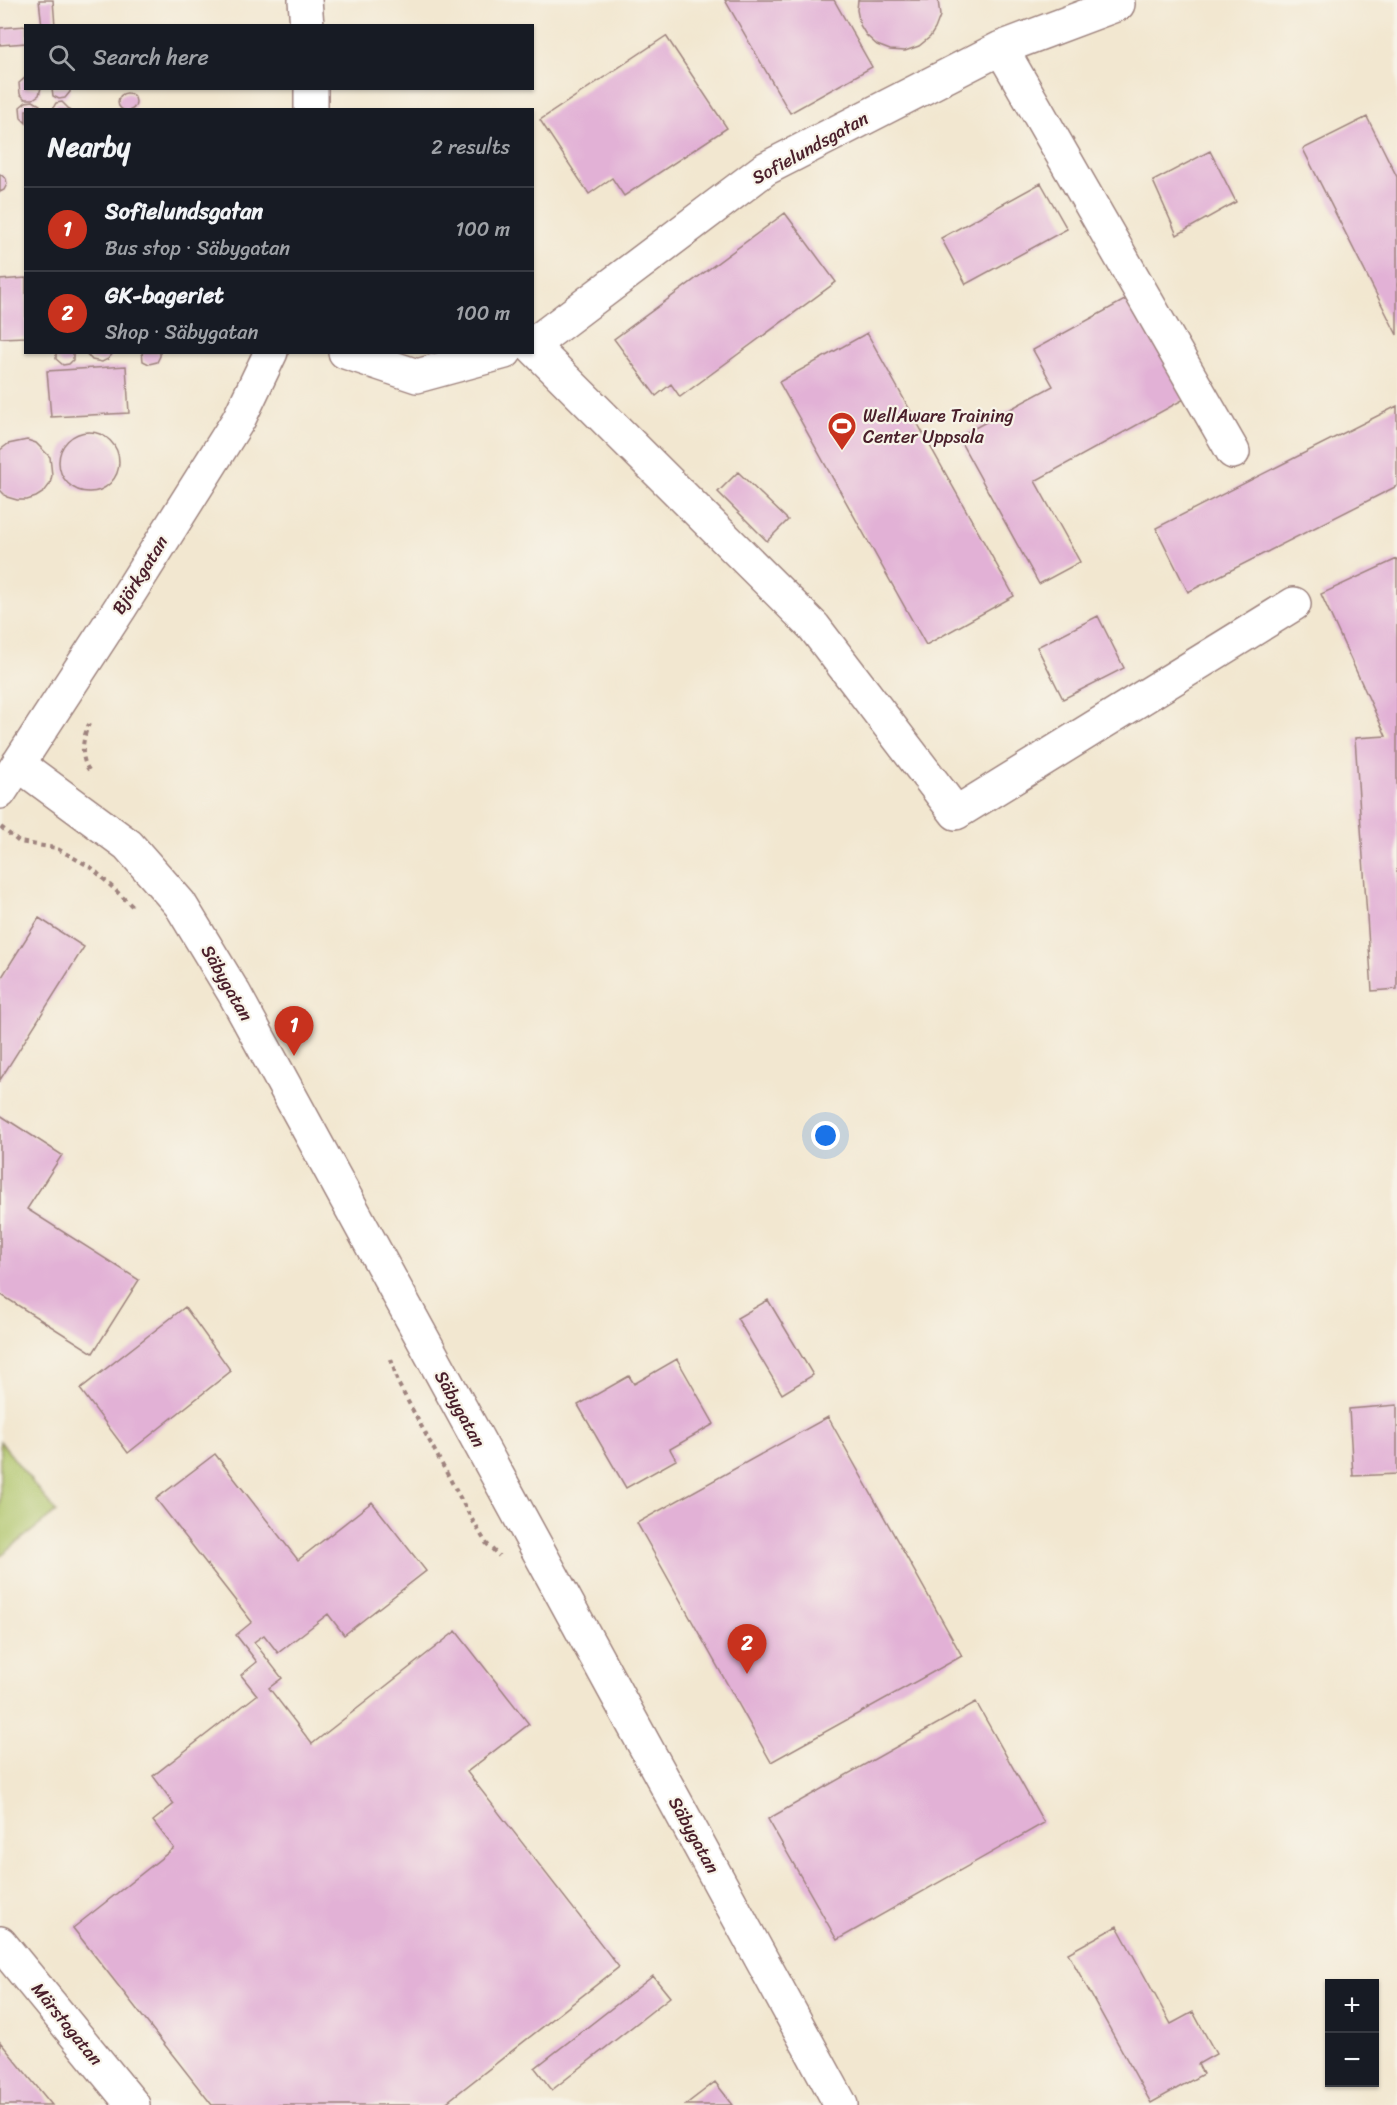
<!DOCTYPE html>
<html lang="en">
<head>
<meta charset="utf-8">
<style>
	body { margin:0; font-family:Sriracha,sans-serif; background:#20242c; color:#f1f3f6 }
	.controls { position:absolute; right:18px; bottom:18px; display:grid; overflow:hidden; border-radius:0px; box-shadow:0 2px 4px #0004 }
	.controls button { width:54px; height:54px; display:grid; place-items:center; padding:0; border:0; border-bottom:2px solid #363941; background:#171b24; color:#f1f3f6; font:30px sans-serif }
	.you { position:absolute; left:826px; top:1136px; width:21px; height:21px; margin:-15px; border:4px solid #fff; border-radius:50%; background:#1a73e8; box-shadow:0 0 0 9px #1a73e833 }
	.badge { display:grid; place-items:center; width:39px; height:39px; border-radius:50%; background:#c8321e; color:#fff; font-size:20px; font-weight:700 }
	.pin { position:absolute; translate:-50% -50px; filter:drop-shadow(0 2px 3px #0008) }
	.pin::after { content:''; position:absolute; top:32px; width:21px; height:18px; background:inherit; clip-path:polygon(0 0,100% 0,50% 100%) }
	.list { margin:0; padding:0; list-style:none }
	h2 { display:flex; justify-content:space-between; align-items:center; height:78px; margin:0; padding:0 24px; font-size:26px }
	h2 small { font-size:20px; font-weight:400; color:#9ea1a6 }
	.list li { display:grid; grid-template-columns:39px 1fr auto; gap:18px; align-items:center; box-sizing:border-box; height:84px; padding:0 24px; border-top:2px solid #363941 }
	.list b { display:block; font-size:22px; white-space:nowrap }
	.list p { margin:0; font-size:20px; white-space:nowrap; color:#9ea1a6 }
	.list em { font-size:20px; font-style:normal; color:#9ea1a6 }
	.icon { flex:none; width:33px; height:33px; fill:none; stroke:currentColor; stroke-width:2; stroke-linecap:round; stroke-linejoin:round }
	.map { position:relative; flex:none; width:1397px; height:2105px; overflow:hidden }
	.search { position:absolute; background:#171b24; box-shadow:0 2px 4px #0004; left:24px; top:24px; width:510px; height:66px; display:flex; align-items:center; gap:15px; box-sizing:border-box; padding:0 21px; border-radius:0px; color:#9ea1a6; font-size:22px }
	.panel { position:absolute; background:#171b24; box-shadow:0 2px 4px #0004; left:24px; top:108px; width:510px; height:246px; border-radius:0px }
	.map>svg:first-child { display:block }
</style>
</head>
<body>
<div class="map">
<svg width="1397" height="2105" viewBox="0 0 1397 2105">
	<rect width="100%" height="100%" fill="#f7f3e8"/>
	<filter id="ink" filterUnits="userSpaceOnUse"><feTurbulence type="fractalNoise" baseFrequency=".0167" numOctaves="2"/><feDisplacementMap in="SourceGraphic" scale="12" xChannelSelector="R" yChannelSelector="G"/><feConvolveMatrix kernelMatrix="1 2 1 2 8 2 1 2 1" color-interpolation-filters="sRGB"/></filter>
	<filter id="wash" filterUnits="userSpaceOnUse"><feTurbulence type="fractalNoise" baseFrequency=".008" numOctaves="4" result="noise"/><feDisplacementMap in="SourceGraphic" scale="24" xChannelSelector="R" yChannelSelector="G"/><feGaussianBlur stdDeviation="1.35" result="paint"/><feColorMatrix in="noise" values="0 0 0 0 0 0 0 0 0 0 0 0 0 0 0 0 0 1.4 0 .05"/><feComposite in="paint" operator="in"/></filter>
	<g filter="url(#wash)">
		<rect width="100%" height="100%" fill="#f2e7d0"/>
		<path fill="#afc56a" stroke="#7c724a" stroke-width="1.5" d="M 0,1441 L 56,1512 L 0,1556 Z"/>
		<g id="blocks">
			<path fill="#e2b1d6" d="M 39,0 L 53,0 L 55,26 L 42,26 Z
				M 725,0 L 834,0 L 872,67 L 790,113 Z
				M 858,0 L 938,0 L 940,16 L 935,29 L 930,37 L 919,46 L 905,51 L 890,50 L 877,45 L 866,35 L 860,25 L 857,10 Z
				M 26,26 L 26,43 L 0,45 L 0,28 Z
				M 666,36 L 727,128 L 624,196 L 612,178 L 589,194 L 540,120 Z
				M 26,77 L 26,88 L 41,88 L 39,95 L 33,99 L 25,99 L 20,94 L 19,83 Z
				M 52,88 L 70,88 L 70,92 L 65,98 L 59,99 L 53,96 Z
				M118 102a9 9 0 1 1 18 0a9 9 0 1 1-18 0Z
				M 33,101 L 40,105 L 42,110 L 26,110 L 26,123 L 21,118 L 20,107 L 26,102 Z
				M 62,102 L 70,110 L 52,110 L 56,103 Z
				M 1367,117 L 1397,177 L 1397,335 L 1303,149 Z
				M 1210,151 L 1236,202 L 1177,235 L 1153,181 Z
				M 0,174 L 6,179 L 7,184 L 4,190 L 0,192 Z
				M 1041,183 L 1067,229 L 966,284 L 941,238 Z
				M 785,213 L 836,282 L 680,397 L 671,384 L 656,396 L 614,339 Z
				M 26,278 L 26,337 L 0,338 L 0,280 Z
				M 1132,296 L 1188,397 L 1035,481 L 1080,562 L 1039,584 L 958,437 L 1053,386 L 1033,350 Z
				M 867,333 L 1014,596 L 926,645 L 779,382 Z
				M 56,352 L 73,352 L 73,360 L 69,364 L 63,365 L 56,359 Z
				M 85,352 L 114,352 L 108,359 L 102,362 L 92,360 Z
				M 142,352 L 160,352 L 160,356 L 157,362 L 149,364 L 143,361 Z
				M 126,366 L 129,413 L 51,417 L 47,371 Z
				M 1397,406 L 1397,486 L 1188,592 L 1156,528 Z
				M59 462a30 30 0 1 1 60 0a30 30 0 1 1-60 0Z
				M 27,440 L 36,443 L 50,457 L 52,475 L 50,484 L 44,492 L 36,497 L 27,500 L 17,500 L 7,497 L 0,490 L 0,450 L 8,444 Z
				M 738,472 L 788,520 L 767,541 L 718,492 Z
				M 1397,559 L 1397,989 L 1372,991 L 1355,738 L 1386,736 L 1321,594 Z
				M 1098,616 L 1124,668 L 1063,699 L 1037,647 Z
				M 39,918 L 84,947 L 0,1080 L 0,980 Z
				M 0,1115 L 62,1155 L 27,1209 L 139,1280 L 93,1353 L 0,1294 Z
				M 768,1300 L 813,1375 L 782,1394 L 737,1318 Z
				M 185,1307 L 231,1371 L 128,1453 L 80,1389 Z
				M 677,1359 L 714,1424 L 670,1449 L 676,1460 L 626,1488 L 578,1405 L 629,1376 L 634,1384 Z
				M 1397,1405 L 1397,1474 L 1353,1476 L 1349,1409 Z
				M 828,1417 L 962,1656 L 771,1762 L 637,1523 Z
				M 215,1454 L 298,1560 L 372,1502 L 426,1571 L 344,1635 L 328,1614 L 278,1653 L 264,1635 L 254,1642 L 282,1678 L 269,1688 L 312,1744 L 456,1631 L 529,1724 L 467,1772 L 619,1967 L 443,2105 L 212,2105 L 73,1928 L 174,1848 L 153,1821 L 174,1804 L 153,1776 L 257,1695 L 241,1675 L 257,1662 L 236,1635 L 252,1622 L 156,1499 Z
				M 976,1702 L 1044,1823 L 837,1940 L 768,1819 Z
				M 1117,1926 L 1171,2024 L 1193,2012 L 1216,2054 L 1198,2064 L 1203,2074 L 1151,2103 L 1068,1953 Z
				M 653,1976 L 670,1997 L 552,2090 L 535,2068 Z
				M 0,2042 L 52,2105 L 0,2105 Z
				M 715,2082 L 733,2105 L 685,2105 Z"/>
		</g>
	</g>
	<g filter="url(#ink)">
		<use href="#blocks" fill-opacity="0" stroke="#9e837e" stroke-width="1.5"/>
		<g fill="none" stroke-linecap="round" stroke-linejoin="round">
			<g stroke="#9e837e" stroke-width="36">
				<path id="minor" d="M 305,0 L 307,26
					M 1001,48 L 1233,452
					M 311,88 L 311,110
					M 532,345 L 765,169 L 1001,48 L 1118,4
					M 532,346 L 814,627 L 956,813 L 1294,604
					M 345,352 L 417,376 L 505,352
					M 18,764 L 128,845 L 180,904 L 234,993 L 841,2105
					M 0,792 L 120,608 L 239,419 L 271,352
					M 0,1943 L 133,2105"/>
			</g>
			<path stroke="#9e837e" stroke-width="4" stroke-dasharray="4.5 4.5" stroke-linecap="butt" d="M 89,770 C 79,757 83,737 89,724
				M 1,827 L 19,842 L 56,848 L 92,868 L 132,906
				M 391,1359 L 398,1383 L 470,1516 L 486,1543 L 499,1556"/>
			<use href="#minor" stroke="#fff" stroke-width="33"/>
		</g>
	</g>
	<defs>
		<g id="stadium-pin" transform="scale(1.5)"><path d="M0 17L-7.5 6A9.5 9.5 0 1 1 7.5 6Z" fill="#c8321e" stroke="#f7f3e8"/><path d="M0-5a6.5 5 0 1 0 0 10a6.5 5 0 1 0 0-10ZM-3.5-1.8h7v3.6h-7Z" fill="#fff"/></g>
	</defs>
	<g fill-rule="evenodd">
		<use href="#stadium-pin" x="842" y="426"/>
	</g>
	<g text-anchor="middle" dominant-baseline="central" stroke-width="4.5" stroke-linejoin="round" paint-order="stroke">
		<g font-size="18" fill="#4a1f2b" stroke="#f7f3e8">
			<text transform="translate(810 148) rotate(-29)">Sofielundsgatan</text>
			<text transform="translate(140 575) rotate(-58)">Björkgatan</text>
			<text transform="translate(227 983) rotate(60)">Säbygatan</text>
			<text transform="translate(460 1409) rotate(61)">Säbygatan</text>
			<text transform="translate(694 1835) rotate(61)">Säbygatan</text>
			<text transform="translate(67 2024) rotate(51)">Märstagatan</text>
		</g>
		<g font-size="18" fill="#4a1f2b" stroke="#f7f3e8" text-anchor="start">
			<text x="863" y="416">WellAware Training<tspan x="863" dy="21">Center Uppsala</tspan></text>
		</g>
	</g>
</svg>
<div class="controls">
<button>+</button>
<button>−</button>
</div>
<div class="you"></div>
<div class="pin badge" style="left:294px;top:1056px">1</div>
<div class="pin badge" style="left:747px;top:1674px">2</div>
<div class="search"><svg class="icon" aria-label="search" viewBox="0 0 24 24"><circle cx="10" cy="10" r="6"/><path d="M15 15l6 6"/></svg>Search here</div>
<section class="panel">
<h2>Nearby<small>2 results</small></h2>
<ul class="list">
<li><span class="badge">1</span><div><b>Sofielundsgatan</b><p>Bus stop · Säbygatan</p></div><em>100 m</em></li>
<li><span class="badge">2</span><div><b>GK-bageriet</b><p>Shop · Säbygatan</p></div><em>100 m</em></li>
</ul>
</section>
</div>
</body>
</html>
